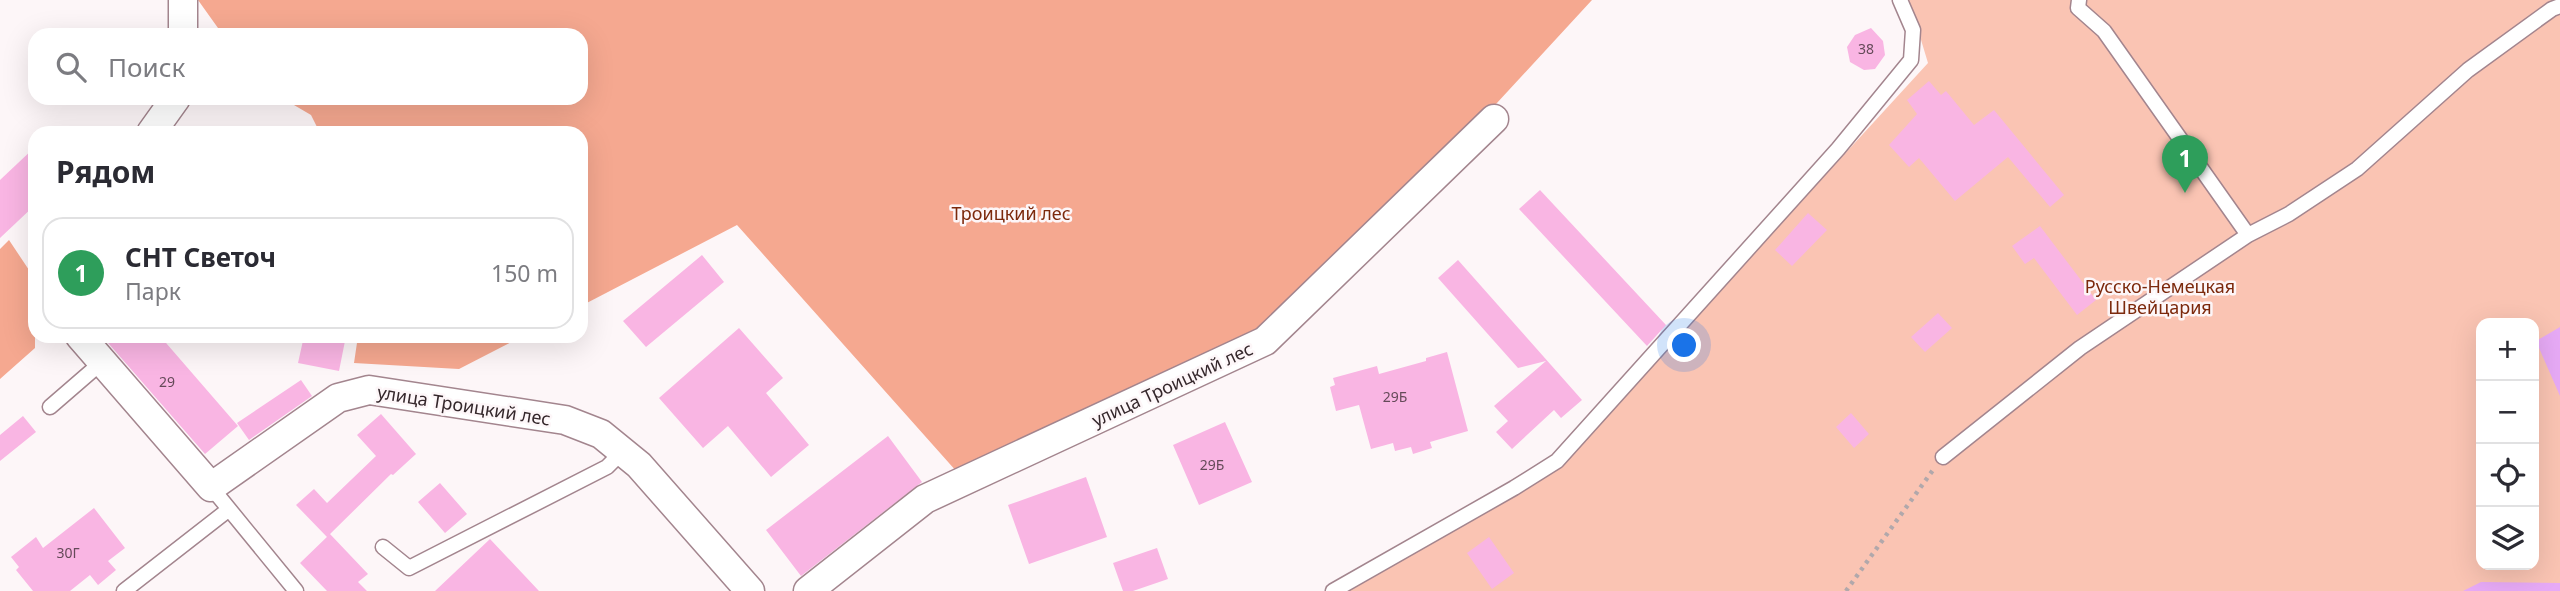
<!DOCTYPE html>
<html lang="ru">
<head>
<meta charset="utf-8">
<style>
	body { margin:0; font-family:"Noto Sans",sans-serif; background:#f2f2f3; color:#2b2b33 }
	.controls { position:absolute; right:21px; bottom:21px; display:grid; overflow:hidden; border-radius:14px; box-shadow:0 7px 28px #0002 }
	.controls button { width:63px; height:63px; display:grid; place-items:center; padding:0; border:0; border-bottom:2px solid #e1e1e2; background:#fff; color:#2b2b33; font:35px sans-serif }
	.you { position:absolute; left:1685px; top:346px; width:24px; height:24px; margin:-18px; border:5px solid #fff; border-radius:50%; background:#1a73e8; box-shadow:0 0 0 10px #1a73e833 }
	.badge { display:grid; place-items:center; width:46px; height:46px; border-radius:50%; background:#111827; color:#fff; font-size:23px; font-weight:700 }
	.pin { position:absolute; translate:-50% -58px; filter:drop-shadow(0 2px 4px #0008) }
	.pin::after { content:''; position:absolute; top:37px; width:24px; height:21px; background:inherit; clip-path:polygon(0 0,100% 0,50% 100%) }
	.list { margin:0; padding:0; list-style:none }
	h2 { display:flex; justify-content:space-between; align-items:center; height:91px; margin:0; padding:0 28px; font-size:30px }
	h2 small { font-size:23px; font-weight:400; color:#7c7c81 }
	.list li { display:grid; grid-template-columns:46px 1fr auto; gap:21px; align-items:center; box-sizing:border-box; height:112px; margin:0 14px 14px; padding:0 14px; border:2px solid #e1e1e2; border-radius:21px }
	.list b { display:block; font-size:26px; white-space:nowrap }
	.list p { margin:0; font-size:23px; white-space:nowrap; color:#7c7c81 }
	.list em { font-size:23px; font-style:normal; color:#7c7c81 }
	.icon { flex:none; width:38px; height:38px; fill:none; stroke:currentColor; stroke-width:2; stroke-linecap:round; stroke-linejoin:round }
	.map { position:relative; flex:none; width:2560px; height:591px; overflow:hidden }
	.search { position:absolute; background:#fff; box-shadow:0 7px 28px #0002; left:28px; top:28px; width:560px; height:77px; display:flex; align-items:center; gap:18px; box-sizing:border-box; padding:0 24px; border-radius:21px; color:#7c7c81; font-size:26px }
	.panel { position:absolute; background:#fff; box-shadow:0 7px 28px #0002; left:28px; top:126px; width:560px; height:217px; border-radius:21px }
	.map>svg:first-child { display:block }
</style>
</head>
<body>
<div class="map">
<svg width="2560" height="591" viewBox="0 0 2560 591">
	<rect width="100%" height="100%" fill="#fdf6f8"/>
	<path fill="#fac4b3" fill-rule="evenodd" d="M 1909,0 L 2560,0 L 2560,591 L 1338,591 L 1555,470 L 1928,63 ZM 2481,323 L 2534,323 L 2534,565 L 2481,565 Z"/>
	<path fill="#f5a890" d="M 198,0 L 1592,0 L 1496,104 L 1266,329 L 957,472 L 737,225 L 581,306 L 581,133 L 320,133 L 311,115 L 282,98 L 581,98 L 581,35 L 223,35 Z
		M 9,240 L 35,279 L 35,348 L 0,379 L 0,249 Z
		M 358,336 L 523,336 L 459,369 L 354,363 Z"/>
	<path fill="#e7aaf6" d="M 2560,327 L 2560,396 L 2536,341 Z
		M 2481,582 L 2560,583 L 2560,591 L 2463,591 Z"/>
	<path fill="#f9b5e3" d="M 1871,28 L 1883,41 L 1885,55 L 1875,69 L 1864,70 L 1850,62 L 1847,47 L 1855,35 Z
		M 1929,81 L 1941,95 L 1946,91 L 1974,125 L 1994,110 L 2064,195 L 2050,207 L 2008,157 L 1955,201 L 1919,158 L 1909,167 L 1889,145 L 1917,114 L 1907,100 Z
		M 35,147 L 35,205 L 0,238 L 0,180 Z
		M 1540,190 L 1666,325 L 1647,346 L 1519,209 Z
		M 1808,213 L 1827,230 L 1792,266 L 1775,250 Z
		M 2040,226 L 2096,300 L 2077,315 L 2034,258 L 2025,264 L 2012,246 Z
		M 702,255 L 724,282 L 646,347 L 623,321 Z
		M 1458,260 L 1582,400 L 1561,418 L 1554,410 L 1512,449 L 1496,432 L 1508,421 L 1494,406 L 1546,361 L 1518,368 L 1438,278 Z
		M 1938,313 L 1952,328 L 1925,352 L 1911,337 Z
		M 739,328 L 783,378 L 766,393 L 809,445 L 771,477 L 728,426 L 703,448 L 659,398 Z
		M 102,336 L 160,336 L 238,426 L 205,454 Z
		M 304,336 L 346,336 L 339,371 L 298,363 Z
		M 1447,352 L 1468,431 L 1430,442 L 1432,448 L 1413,454 L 1411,447 L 1395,451 L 1393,443 L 1371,449 L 1359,405 L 1336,411 L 1330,387 L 1335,385 L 1333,378 L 1377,366 L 1379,374 L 1426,361 L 1426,358 Z
		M 301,380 L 312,396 L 249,440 L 237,423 Z
		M 1851,413 L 1869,434 L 1854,448 L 1836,427 Z
		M 381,414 L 416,454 L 393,475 L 391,474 L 327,537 L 296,505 L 314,489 L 327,503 L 376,456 L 357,435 Z
		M 23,416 L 36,432 L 0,461 L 0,435 Z
		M 1225,422 L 1252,482 L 1199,505 L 1173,445 Z
		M 888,436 L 922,482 L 801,576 L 766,530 Z
		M 1086,477 L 1107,537 L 1029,564 L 1008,505 Z
		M 440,483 L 467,514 L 445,533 L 418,502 Z
		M 94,508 L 125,548 L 108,561 L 116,570 L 98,585 L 90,575 L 70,591 L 33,591 L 16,570 L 19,567 L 11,557 L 36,537 L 43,548 Z
		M 330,534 L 368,574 L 358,582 L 367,591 L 327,591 L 300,563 Z
		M 1489,537 L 1514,573 L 1492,589 L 1467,553 Z
		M 490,539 L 539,591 L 435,591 Z
		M 1157,548 L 1168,579 L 1133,591 L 1123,591 L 1113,563 Z"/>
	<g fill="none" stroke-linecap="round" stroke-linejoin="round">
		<g stroke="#a3858e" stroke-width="17">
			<path id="lane" d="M 2079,0 L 2078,8 L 2104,31 L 2248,235
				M 50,407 L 102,362
				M 1943,457 L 2080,348 L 2248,235 L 2289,214 L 2357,169 L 2468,70 L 2552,9 L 2560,6
				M 211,487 L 296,591
				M 383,547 L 409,568 L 607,467 L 622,452
				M 124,591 L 228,510
				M 1333,591 L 1514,488 L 1557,461 L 1838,149 L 1911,60 L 1913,30 L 1900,0"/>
		</g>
		<g stroke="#a3858e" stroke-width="31">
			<path id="street" d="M 183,35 L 183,0
				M 151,133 L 176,98
				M 80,336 L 211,487 L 338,398 L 369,390 L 565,420 L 601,434 L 639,465 L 750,591
				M 808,591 L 925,499 L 1265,341 L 1494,119"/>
		</g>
		<path stroke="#b1a8ab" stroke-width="4.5" stroke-dasharray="3.5 5" stroke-linecap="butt" d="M 1846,591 L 1933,470"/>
		<use href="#lane" stroke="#fff" stroke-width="14"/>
		<use href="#street" stroke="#fff" stroke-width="28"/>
	</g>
	<g text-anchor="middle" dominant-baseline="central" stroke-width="5" stroke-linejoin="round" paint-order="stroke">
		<g font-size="14" fill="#654a59">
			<text x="1866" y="48">38</text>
			<text x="167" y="381">29</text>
			<text x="1395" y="396">29Б</text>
			<text x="1212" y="464">29Б</text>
			<text x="68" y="552">30Г</text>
		</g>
		<g font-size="18" fill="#7c290c" stroke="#fdf6f8">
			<text x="1011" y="213">Троицкий лес</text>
			<text x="2160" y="286">Русско-Немецкая<tspan x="2160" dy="21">Швейцария</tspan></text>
		</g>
		<g font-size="18" fill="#34272b" stroke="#fdf6f8">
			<text transform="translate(1172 384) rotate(-25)">улица Троицкий лес</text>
			<text transform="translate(464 405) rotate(9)">улица Троицкий лес</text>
		</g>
	</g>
</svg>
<div class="controls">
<button>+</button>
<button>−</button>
<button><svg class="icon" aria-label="locate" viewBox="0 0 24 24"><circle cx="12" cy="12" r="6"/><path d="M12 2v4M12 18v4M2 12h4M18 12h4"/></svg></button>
<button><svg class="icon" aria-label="layers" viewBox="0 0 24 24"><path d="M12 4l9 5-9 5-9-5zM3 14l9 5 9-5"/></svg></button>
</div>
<div class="you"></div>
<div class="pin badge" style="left:2185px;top:193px;background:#2e9e5b">1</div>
<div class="search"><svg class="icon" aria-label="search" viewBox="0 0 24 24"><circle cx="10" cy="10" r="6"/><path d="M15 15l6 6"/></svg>Поиск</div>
<section class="panel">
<h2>Рядом<small></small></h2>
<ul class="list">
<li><span class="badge" style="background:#2e9e5b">1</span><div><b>СНТ Светоч</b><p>Парк</p></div><em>150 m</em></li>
</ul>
</section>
</div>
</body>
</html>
